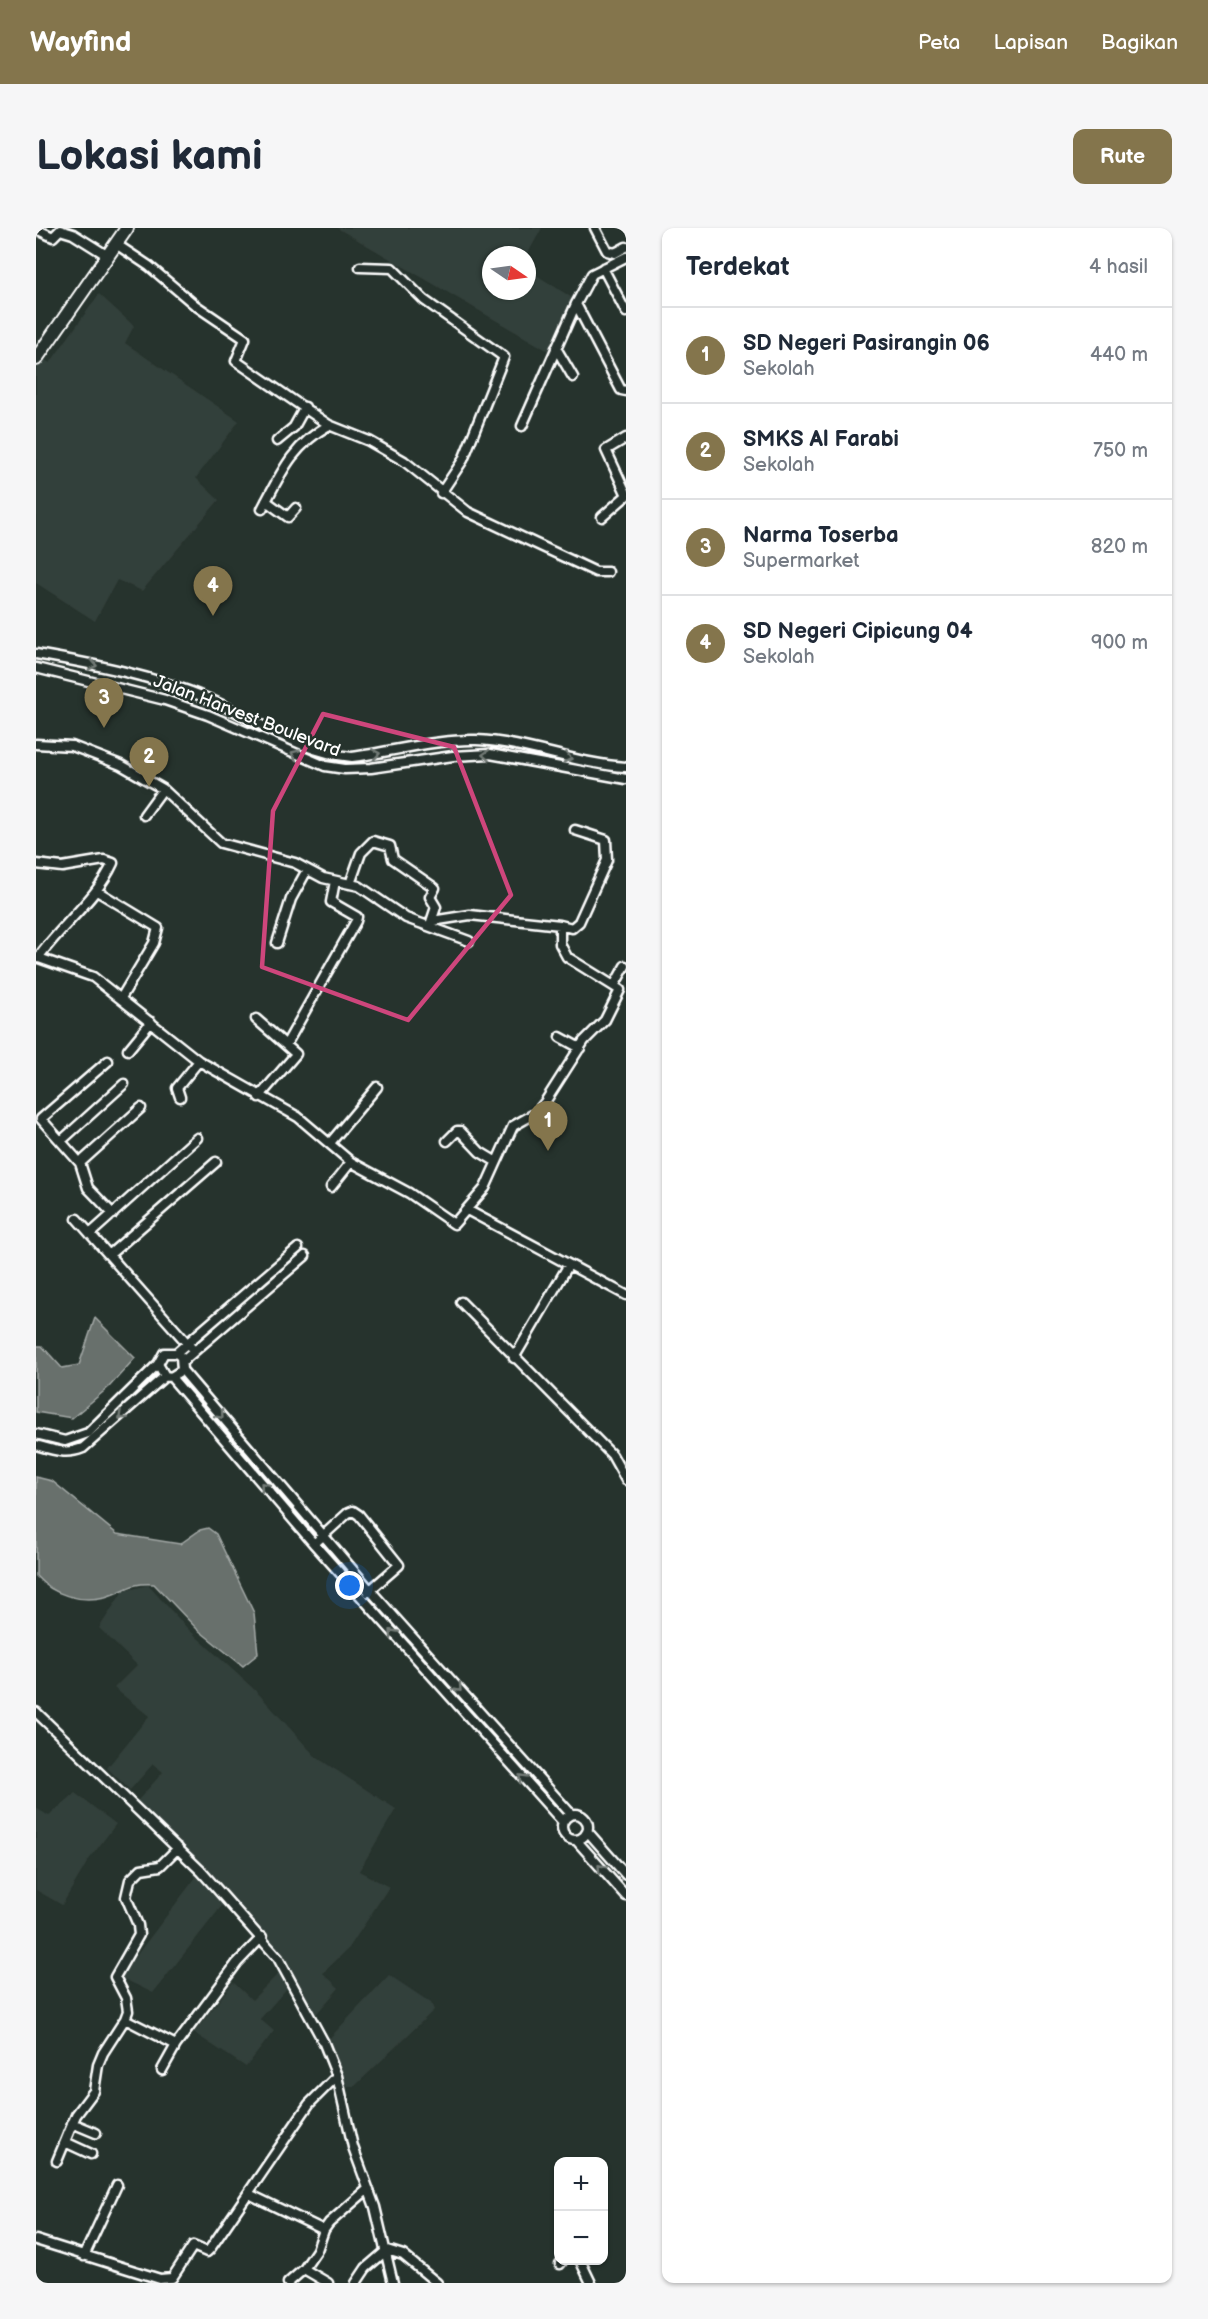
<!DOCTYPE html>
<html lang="id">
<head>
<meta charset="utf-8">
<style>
	body { margin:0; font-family:"Balsamiq Sans",sans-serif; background:#f6f6f7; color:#1f2937 }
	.controls { position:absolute; right:18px; bottom:18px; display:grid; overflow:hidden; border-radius:12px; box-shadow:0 2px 4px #0004 }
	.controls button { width:54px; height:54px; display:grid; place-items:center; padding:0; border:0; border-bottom:2px solid #e0e1e3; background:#fff; color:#1f2937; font:30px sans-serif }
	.compass { position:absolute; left:446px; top:18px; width:54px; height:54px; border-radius:50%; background:#fff; box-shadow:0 2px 4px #0004; rotate:103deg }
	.you { position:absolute; left:314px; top:1358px; width:21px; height:21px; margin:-15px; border:4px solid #fff; border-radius:50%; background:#1a73e8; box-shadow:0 0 0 9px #1a73e833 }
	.badge { display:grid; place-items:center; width:39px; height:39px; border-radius:50%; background:#84754c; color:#fff; font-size:20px; font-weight:700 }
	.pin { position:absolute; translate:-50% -50px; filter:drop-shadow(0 2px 3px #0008) }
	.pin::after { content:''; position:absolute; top:32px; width:21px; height:18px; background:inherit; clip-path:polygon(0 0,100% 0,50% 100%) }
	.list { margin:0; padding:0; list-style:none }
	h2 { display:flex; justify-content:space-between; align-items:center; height:78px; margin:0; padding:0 24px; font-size:26px }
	h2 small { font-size:20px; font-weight:400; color:#747a83 }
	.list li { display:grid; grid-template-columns:39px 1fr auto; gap:18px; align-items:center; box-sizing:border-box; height:96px; padding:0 24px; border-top:2px solid #e0e1e3 }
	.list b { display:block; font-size:22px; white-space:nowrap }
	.list p { margin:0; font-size:20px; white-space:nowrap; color:#747a83 }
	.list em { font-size:20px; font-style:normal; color:#747a83 }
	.map { position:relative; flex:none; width:590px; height:2055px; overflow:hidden; border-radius:12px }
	header { display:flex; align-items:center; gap:36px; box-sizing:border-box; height:84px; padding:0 30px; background:#84754c; color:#fff }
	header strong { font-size:28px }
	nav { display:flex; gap:33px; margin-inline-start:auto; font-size:21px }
	.intro { display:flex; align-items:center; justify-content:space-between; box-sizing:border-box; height:144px; padding:0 36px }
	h1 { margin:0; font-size:42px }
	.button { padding:15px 27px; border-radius:12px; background:#84754c; color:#fff; font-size:21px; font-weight:700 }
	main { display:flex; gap:36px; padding:0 36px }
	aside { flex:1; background:#fff; border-radius:12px; box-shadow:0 2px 4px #0004 }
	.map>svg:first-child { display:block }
</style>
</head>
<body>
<header>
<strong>Wayfind</strong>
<nav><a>Peta</a><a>Lapisan</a><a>Bagikan</a></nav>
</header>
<div class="intro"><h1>Lokasi kami</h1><a class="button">Rute</a></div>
<main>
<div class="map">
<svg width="590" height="2055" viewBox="0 0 590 2055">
	<rect width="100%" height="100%" fill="#26332d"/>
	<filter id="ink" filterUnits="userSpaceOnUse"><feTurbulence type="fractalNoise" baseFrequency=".0167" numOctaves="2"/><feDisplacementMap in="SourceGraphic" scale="12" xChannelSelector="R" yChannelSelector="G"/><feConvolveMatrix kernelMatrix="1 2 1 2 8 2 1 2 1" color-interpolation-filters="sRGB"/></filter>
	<g filter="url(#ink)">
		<path fill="#333f3a" d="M 301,0 L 506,0 L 491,27 L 455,27 L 455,63 L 491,63 L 491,41 L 538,71 L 514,124 Z
			M 63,66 L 98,98 L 89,115 L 203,193 L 160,250 L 183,272 L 106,363 L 81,352 L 59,393 L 0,355 L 0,127 L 14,135 Z
			M 112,1357 L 152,1401 L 220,1463 L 280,1529 L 360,1581 L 323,1643 L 353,1659 L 313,1720 L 287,1745 L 303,1760 L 275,1792 L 253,1758 L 224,1791 L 238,1803 L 210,1839 L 158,1805 L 197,1754 L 216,1772 L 247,1741 L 189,1674 L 117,1765 L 84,1749 L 160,1649 L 96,1579 L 127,1544 L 117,1536 L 94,1562 L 71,1540 L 113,1488 L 78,1460 L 101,1437 L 63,1400 L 87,1363 Z
			M 39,1565 L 80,1596 L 52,1633 L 26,1677 L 0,1662 L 0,1580 L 13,1588 Z
			M 353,1747 L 395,1775 L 398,1782 L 319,1858 L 305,1858 L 288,1816 Z"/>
		<path fill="#67706c" stroke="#a4a9a7" stroke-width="1.5" d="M 59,1090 L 99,1130 L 73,1159 L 36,1190 L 0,1184 L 0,1118 L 6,1118 L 26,1140 L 43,1137 Z
			M 0,1249 L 16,1253 L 81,1306 L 144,1316 L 164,1302 L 172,1300 L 180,1306 L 218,1385 L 222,1426 L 207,1438 L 161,1401 L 118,1356 C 94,1354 90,1363 69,1369 C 44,1375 17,1367 0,1348 Z"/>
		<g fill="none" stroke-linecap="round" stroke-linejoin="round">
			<g stroke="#fff" stroke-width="13">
				<path id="street" d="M 559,0 L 571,23 L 579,25 L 590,19
					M 0,1 L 17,9 L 24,2 L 37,6 L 72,28
					M 80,16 L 113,38 L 159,77 L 209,111 L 200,133 L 293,197 L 333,213 L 368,233 L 432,284 L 560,344 L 572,344
					M 324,39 L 356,40 L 388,72 L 468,129 L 427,232 L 405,265
					M 567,40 L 590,84
					M 540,76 L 585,162 L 590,163
					M 520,120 L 537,149
					M 486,198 L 540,76 L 556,46 L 590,29
					M 590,210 L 570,222 L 590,265
					M 241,213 L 258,199 L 269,179
					M 230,273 L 252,289 L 260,280
					M 226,281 C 245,245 256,218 293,197
					M 566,289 L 590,268
					M 0,426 C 58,436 118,448 173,471 C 220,491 264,525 316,529 C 357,524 399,511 440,512 C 491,514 539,536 590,539
					M 0,440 L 129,472 L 172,487 L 289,538 L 309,541 L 335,540 L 417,528 L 454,526 L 590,551
					M 0,516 L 36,518 L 85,537 L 127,561 L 185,615 L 259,635 L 287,650 L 323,658 L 370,690 L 433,713
					M 108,587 L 127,561
					M 0,636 L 26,639 L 68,632 L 77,635 C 60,672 25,697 2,730
					M 314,656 L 325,625 L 337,613 L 354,618 L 357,631 L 399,660 L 394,669 L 400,679 L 394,697
					M 61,663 L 122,700 L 118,715 L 85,770
					M 524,697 L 536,700 L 543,694 L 571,632 L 570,612 L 539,602
					M 241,715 L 255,671 L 271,642
					M 0,729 L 57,749 L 163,833 L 262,889 L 315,934 L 373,965 L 418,996 L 449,960 L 477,898 L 500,885 L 509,874 L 548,813 L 569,792 L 584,762 L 531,729 L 524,716 L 524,697 L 434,687 L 396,693
					M 578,758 L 589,738
					M 220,791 L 260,826 L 223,869
					M 524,809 L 544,820
					M 251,815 L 320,693 L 321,689 L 295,674 L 299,653
					M 92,822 L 115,794
					M 72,833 L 5,891 L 44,935 L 52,960 L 77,986
					M 144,869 L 141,860 L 163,833
					M 25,913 L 88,856
					M 411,913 L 421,903 L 424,903 L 444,924 L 459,933
					M 294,915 L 341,859
					M 44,935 L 105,880
					M 295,959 L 315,934
					M 431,982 L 590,1067
					M 41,991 L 158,1123
					M 54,1006 L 161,910
					M 73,1027 L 180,934
					M 425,1074 L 576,1227 L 590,1252
					M 140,1125 L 145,1129 L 146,1142 L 135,1149 L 129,1148 L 122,1136 L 128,1125 L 140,1125 L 262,1020
					M 478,1130 L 532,1038
					M 147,1133 L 269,1028
					M 146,1142 L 334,1362 L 535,1586
					M 135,1149 L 278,1316 L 526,1593
					M 0,1206 L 29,1213 L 52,1205 L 122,1136
					M 0,1217 C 17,1222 30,1227 47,1220 L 129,1148
					M 278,1316 L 312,1285 L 317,1283 L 323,1287 L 363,1337 L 332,1364
					M 0,1484 L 165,1643 L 242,1730 L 287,1813 L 301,1848 L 317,1919 L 339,1979 L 357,2055
					M526 1599a13 13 0 1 1 26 0a13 13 0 1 1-26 0Z
					M 552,1604 L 590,1647
					M 541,1613 L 590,1668
					M 89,1791 L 140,1817
					M 126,1842 L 140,1817 L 201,1735 L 226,1709
					M 36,1895 L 60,1905
					M 29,1914 L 55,1926
					M 21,1933 L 40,1887 L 58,1863 L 62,1837 L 67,1825 L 89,1791 L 92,1783 L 90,1770 L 79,1749 L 103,1707 L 102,1697 L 90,1669 L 94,1652 L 105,1641 L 124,1638 L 142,1620
					M 213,1966 L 288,2002
					M 0,2012 L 124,2051 L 136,2050 L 157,2018 L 171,2024 L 174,2021 L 273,1876 L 301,1848
					M 48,2028 L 81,1957
					M 544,2032 L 555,2055
					M 524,2036 L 527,2032
					M 268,2041 L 292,2055
					M 252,2055 L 268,2041 L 281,2022 L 288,2002 L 293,1995 L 332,1961
					M 320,2055 L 330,2040 L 351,2022 L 367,2027 L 401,2055"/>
			</g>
			<g stroke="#fff" stroke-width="16">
				<path id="primary" d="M 0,131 L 91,0"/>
			</g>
			<use href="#street" stroke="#26332d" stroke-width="8"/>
			<use href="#primary" stroke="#26332d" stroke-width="12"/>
		</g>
		<defs><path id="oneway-chevron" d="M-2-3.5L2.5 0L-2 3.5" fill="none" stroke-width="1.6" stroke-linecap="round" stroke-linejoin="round" transform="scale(1.5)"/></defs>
		<g stroke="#727a76">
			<use href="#oneway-chevron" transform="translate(57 437) rotate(13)"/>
			<use href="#oneway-chevron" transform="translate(259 526) rotate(-157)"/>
			<use href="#oneway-chevron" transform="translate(340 526) rotate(-9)"/>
			<use href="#oneway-chevron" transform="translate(450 527) rotate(-178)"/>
			<use href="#oneway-chevron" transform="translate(532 530) rotate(14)"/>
			<use href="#oneway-chevron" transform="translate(184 1187) rotate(49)"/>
			<use href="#oneway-chevron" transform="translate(86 1188) rotate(137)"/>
			<use href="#oneway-chevron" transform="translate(228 1258) rotate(-131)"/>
			<use href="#oneway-chevron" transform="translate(357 1405) rotate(-132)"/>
			<use href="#oneway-chevron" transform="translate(422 1460) rotate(48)"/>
			<use href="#oneway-chevron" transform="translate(486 1550) rotate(-133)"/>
			<use href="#oneway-chevron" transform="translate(565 1640) rotate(-132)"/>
		</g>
	</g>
	<path fill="none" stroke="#ce467c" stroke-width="4.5" stroke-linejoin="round" d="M 287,486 L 418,519 L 475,667 L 372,792 L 226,739 L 237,583 Z"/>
	<g text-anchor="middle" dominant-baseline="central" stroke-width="5" stroke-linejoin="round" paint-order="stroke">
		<g font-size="18" fill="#fff" stroke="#26332d">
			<text transform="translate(211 488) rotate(21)">Jalan Harvest Boulevard</text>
		</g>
	</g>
</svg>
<div class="controls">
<button>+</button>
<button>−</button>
</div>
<svg class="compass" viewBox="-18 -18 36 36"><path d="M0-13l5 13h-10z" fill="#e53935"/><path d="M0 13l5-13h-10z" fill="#747a83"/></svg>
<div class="you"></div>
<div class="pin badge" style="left:512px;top:923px">1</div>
<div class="pin badge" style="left:113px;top:559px">2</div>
<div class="pin badge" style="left:68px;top:500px">3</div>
<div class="pin badge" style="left:177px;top:388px">4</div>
</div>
<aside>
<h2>Terdekat<small>4 hasil</small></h2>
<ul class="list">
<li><span class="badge">1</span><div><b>SD Negeri Pasirangin 06</b><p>Sekolah</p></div><em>440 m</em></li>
<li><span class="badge">2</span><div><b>SMKS Al Farabi</b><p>Sekolah</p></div><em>750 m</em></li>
<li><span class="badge">3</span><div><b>Narma Toserba</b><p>Supermarket</p></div><em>820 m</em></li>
<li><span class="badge">4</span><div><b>SD Negeri Cipicung 04</b><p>Sekolah</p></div><em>900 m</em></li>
</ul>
</aside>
</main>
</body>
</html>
